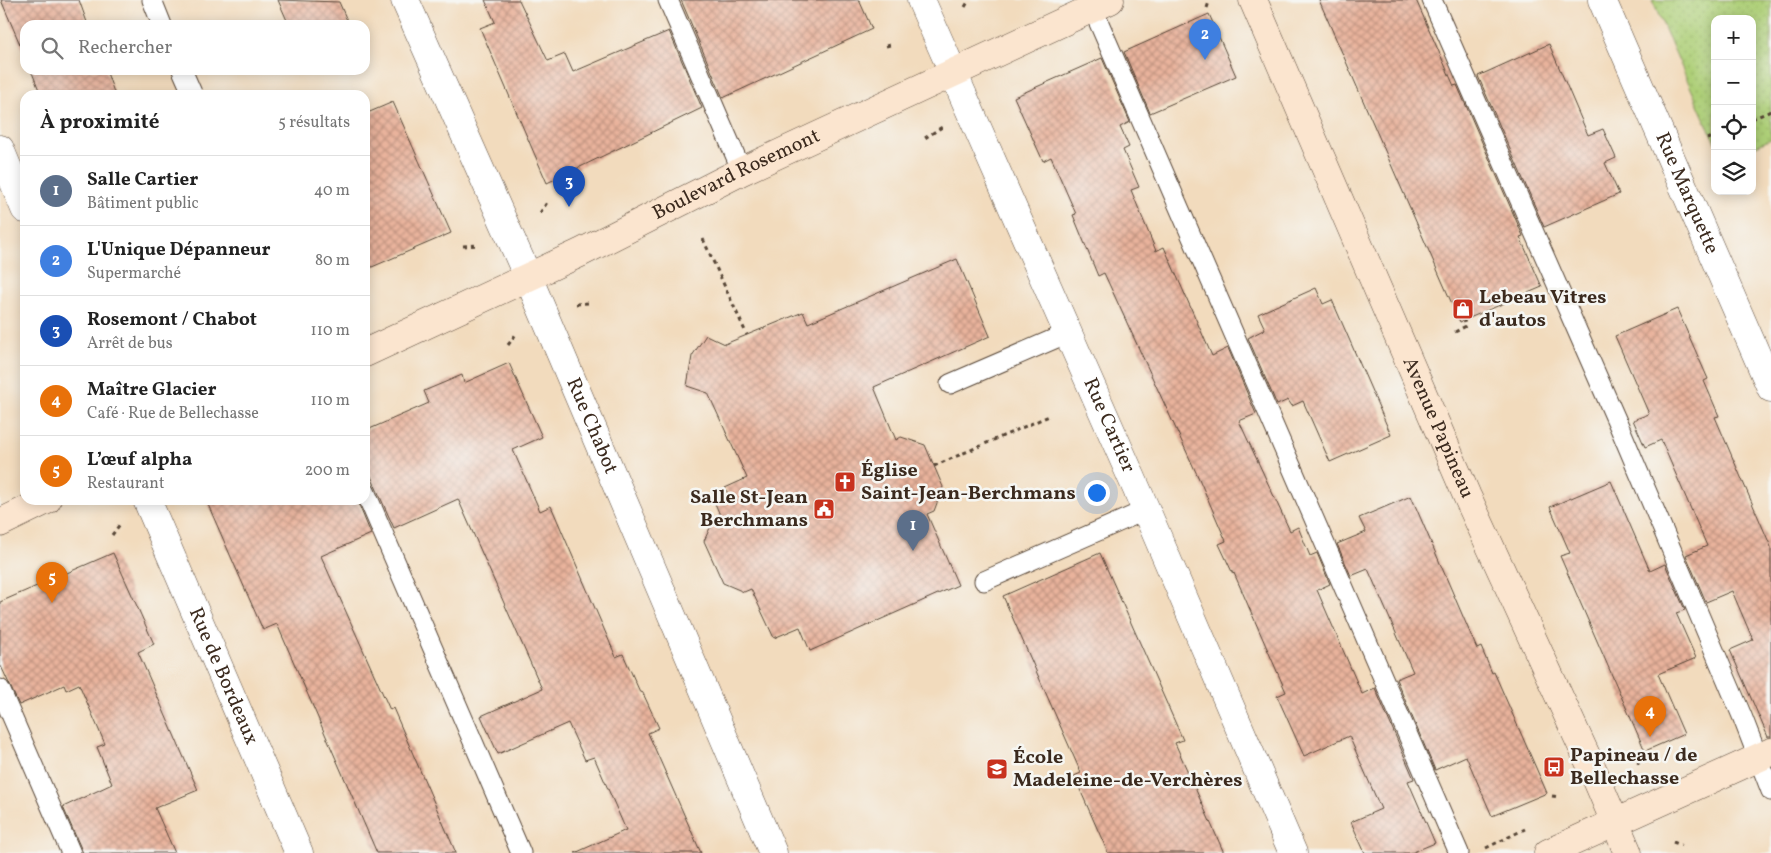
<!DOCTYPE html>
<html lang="fr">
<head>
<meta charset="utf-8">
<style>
	body { margin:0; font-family:Vollkorn,serif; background:#f6f6f6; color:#222 }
	.controls { position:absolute; right:15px; top:15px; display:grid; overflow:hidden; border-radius:10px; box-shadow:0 2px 12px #0003 }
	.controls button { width:45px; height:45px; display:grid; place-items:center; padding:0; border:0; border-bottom:1px solid #e0e0e0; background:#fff; color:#222; font:25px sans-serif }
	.you { position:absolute; left:1096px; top:492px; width:18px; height:18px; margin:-12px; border:4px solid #fff; border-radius:50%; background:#1a73e8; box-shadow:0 0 0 8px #1a73e833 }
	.badge { display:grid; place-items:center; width:32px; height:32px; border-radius:50%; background:#c8321e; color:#fff; font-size:16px; font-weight:700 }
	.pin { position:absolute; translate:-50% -41px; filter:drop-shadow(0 1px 2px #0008) }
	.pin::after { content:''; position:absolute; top:26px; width:18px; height:15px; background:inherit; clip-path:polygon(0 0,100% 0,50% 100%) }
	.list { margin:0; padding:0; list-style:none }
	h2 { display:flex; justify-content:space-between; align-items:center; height:65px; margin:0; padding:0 20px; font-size:21px }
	h2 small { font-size:16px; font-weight:400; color:#767676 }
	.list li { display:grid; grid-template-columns:32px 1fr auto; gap:15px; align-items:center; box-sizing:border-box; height:70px; padding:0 20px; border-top:1px solid #e0e0e0 }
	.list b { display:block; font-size:19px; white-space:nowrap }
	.list p { margin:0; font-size:16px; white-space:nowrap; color:#767676 }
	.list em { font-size:16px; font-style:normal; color:#767676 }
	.icon { flex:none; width:28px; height:28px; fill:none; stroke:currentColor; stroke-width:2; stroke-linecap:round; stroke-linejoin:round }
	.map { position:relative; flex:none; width:1771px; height:853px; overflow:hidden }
	.search { position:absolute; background:#fff; box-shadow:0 2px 12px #0003; left:20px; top:20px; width:350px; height:55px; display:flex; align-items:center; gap:12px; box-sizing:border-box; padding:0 18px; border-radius:15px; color:#767676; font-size:19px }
	.panel { position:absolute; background:#fff; box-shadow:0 2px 12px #0003; left:20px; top:90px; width:350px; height:415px; border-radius:15px }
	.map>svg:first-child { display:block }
</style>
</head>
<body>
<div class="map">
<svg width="1771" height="853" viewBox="0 0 1771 853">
	<defs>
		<pattern id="park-dots" width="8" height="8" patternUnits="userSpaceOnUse" patternTransform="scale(1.25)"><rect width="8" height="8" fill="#adcf77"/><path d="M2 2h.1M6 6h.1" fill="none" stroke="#96b266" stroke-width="1.8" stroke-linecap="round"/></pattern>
		<pattern id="building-cross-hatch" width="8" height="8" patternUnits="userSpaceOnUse" patternTransform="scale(1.25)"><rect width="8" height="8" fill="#e9b39c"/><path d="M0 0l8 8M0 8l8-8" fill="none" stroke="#be927f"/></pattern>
	</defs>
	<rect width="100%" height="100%" fill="#f6f6f2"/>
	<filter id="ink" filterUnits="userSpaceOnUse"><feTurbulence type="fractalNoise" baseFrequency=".02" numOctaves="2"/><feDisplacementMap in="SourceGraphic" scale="10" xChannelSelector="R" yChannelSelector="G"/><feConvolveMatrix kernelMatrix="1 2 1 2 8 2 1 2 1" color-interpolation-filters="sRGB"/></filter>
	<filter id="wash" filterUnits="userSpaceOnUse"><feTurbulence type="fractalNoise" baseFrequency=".0096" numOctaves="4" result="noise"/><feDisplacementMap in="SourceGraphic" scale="20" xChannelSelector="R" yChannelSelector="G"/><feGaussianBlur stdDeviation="1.12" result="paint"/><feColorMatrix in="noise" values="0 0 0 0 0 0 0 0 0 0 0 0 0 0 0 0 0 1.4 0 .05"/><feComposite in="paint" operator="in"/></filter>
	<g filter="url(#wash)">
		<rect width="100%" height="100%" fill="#f2dbbd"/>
		<path fill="url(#park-dots)" stroke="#747c4a" d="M 1652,0 L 1771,0 L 1771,139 L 1752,148 L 1752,19 L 1715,19 L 1715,143 Z"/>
		<g id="blocks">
			<path fill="url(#building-cross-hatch)" d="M 1,0 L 79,0 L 88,25 L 25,25 L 25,56 Z
				M 278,0 L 339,2 L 349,25 L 289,25 Z
				M 485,0 L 519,0 L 548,61 L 565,54 L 573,72 L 669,31 L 702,108 L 547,183 L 480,28 L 495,22 Z
				M 681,0 L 859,0 L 872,29 L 723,98 Z
				M 1319,0 L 1416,0 L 1454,86 L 1457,85 L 1523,236 L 1520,237 L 1542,287 L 1460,322 Z
				M 1209,14 L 1236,76 L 1150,113 L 1124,52 Z
				M 1549,44 L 1588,135 L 1603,129 L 1616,158 L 1605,163 L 1619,194 L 1544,227 L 1478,76 Z
				M 1102,58 L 1130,122 L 1120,127 L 1129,147 L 1123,150 L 1139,187 L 1131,190 L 1156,251 L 1164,247 L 1212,356 L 1228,348 L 1256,414 L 1239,421 L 1290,531 L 1298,527 L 1310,556 L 1317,553 L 1330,584 L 1317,590 L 1362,694 L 1375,688 L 1414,779 L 1408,781 L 1435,843 L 1411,853 L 1365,853 L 1351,822 L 1381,809 L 1349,736 L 1304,756 L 1277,696 L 1286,692 L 1234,573 L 1233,574 L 1219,544 L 1226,541 L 1200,481 L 1104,273 L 1098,276 L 1073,215 L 1076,214 L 1051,157 L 1043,161 L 1014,97 Z
				M 31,70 L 106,70 L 115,95 L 41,95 Z
				M 393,102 L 451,233 L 365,270 L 365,114 Z
				M 957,259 L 990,336 L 874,387 L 896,440 L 901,437 L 925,445 L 943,487 L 934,511 L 927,514 L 958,585 L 810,651 L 800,627 L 774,638 L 751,589 L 744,592 L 723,583 L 704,541 L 714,519 L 720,515 L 714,501 L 728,494 L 725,488 L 747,478 L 708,393 L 687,386 L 692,356 L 706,335 L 725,344 L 803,312 L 808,323 Z
				M 1316,288 L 1323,304 L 1332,300 L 1391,435 L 1330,462 L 1303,401 L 1292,406 L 1288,400 L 1277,405 L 1248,338 L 1265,329 L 1258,314 Z
				M 1677,309 L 1708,379 L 1704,381 L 1719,416 L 1715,417 L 1771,547 L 1771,737 L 1768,737 L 1730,650 L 1753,640 L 1732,591 L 1706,602 L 1686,555 L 1707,546 L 1661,440 L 1645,447 L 1633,420 L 1649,414 L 1615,336 Z
				M 509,363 L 542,437 L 513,450 L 540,511 L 551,506 L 616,657 L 623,654 L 640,692 L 642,691 L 659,728 L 648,733 L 701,853 L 575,853 L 626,830 L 594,757 L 585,760 L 568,723 L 498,754 L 481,716 L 542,689 L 458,499 L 394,528 L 365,463 L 365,431 L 429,403 L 424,391 L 462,375 L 464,383 Z
				M 1611,481 L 1650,571 L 1665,564 L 1685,610 L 1676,613 L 1696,658 L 1658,674 L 1684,734 L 1645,751 L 1560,556 L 1570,553 L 1550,507 Z
				M 1411,496 L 1477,649 L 1481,647 L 1492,673 L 1494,672 L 1547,793 L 1492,816 L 1466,756 L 1435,770 L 1396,679 L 1413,672 L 1368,569 L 1351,576 L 1337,544 L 1366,532 L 1359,518 Z
				M 206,500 L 357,500 L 371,534 L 321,556 L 390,710 L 393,708 L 456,853 L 377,853 L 277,624 L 263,630 Z
				M 113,553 L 154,644 L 138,652 L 198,790 L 155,808 L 175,853 L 83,853 L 63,807 L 112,784 L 97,747 L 105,744 L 79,684 L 66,690 L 64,685 L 19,705 L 0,664 L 0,602 Z
				M 1100,553 L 1183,740 L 1175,743 L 1224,853 L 1108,853 L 1074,776 L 1081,773 L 1003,596 Z"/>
		</g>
	</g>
	<g filter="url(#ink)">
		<use href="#blocks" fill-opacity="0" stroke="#564536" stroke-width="1"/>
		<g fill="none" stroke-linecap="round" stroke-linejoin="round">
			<g stroke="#564536" stroke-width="21">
				<path id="lane" d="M 152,0 L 162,25
					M 668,0 L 742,171
					M 1089,0 L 1459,853
					M 1432,0 L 1619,426 L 1742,716 L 1771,791
					M 182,70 L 193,95
					M 950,384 L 1068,333
					M 365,491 L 521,853
					M 984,581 L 1146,510
					M 0,689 L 71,853"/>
			</g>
			<g stroke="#564536" stroke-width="29">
				<g id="street">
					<path id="s1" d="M 405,0 L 528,277 L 773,853"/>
					<path id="s2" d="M 921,0 L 1146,510 L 1293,853"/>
					<path id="s3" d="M 1602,0 L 1771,388"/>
					<path d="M 0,149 L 25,209"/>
					<path id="s4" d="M 147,500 L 299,853"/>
				</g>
			</g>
			<g stroke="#564536" stroke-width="29">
				<g id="secondary">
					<path id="s5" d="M 1253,0 L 1467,496 L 1591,766 L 1628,853"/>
					<path id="s6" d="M 365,353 L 580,253 L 742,171 L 1110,0"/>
					<path d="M 0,523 L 47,500"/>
					<path d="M 1548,853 L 1771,752"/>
				</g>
			</g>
			<path stroke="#564536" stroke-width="3" stroke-dasharray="4 4" stroke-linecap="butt" d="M 965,7 L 968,2
				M 1207,8 L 1209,2
				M 886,46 L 890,45
				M 1752,119 L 1771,111
				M 925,138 L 942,127
				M 1707,139 L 1715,136
				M 540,213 L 548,201
				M 703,239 L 747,335
				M 463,246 L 478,245
				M 576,304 L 588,303
				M 1455,332 L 1466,326 L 1464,321
				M 508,345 L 516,334
				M 934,466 L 1049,416
				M 112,535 L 120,524
				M 1638,764 L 1641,756
				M 1552,796 L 1559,797
				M 1673,842 L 1681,845
				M 1486,848 L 1525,829"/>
			<use href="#lane" stroke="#fff" stroke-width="19"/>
			<use href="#street" stroke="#fff" stroke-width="28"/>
			<use href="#secondary" stroke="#fbe5cf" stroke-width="28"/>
		</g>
	</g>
	<defs>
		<g id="shop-square" transform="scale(1.125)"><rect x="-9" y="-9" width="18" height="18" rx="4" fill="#c8321e" stroke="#f6f6f2"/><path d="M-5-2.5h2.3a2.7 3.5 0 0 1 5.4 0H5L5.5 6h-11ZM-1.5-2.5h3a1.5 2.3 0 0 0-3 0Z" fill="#fff"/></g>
		<g id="church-square" transform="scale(1.125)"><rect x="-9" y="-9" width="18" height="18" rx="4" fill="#c8321e" stroke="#f6f6f2"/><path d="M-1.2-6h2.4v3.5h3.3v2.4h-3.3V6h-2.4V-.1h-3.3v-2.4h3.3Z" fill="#fff"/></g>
		<g id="civic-square" transform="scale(1.125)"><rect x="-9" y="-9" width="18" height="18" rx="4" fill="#c8321e" stroke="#f6f6f2"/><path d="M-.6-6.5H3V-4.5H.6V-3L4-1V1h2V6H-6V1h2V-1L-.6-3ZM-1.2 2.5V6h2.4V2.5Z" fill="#fff"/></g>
		<g id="bus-square" transform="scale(1.125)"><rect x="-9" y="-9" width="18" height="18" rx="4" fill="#c8321e" stroke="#f6f6f2"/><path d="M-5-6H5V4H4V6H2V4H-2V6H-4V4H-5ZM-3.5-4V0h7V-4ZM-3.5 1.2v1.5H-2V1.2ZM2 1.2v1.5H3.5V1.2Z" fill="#fff"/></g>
		<g id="school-square" transform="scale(1.125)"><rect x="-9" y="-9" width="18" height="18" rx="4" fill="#c8321e" stroke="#f6f6f2"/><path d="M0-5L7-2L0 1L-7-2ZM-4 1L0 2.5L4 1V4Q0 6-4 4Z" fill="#fff"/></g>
	</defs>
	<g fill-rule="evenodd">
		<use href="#shop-square" x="1463" y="309"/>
		<use href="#church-square" x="845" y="482"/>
		<use href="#civic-square" x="824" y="509"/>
		<use href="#bus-square" x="1554" y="767"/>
		<use href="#school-square" x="997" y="769"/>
	</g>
	<g text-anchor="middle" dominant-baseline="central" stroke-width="5" stroke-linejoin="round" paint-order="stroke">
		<g font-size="20" fill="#3b2a1e" stroke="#f6f6f2">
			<text stroke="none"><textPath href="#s6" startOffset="412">Boulevard Rosemont</textPath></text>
			<text stroke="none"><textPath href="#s3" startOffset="211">Rue Marquette</textPath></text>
			<text stroke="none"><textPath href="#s1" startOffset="465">Rue Chabot</textPath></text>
			<text stroke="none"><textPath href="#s2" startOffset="465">Rue Cartier</textPath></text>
			<text stroke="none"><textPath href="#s5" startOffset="466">Avenue Papineau</textPath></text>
			<text stroke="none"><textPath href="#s4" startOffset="192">Rue de Bordeaux</textPath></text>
		</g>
		<g font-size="20" font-weight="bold" fill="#3b2a1e" stroke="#f6f6f2" text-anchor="start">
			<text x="1479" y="298">Lebeau Vitres<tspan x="1479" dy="23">d'autos</tspan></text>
			<text x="861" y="471">Église<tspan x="861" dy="23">Saint-Jean-Berchmans</tspan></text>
			<text x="808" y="498" text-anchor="end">Salle St-Jean<tspan x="808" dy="23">Berchmans</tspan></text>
			<text x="1570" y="756">Papineau / de<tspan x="1570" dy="23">Bellechasse</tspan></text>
			<text x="1013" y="758">École<tspan x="1013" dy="23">Madeleine-de-Verchères</tspan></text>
		</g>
	</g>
</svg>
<div class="controls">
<button>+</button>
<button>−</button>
<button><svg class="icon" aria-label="locate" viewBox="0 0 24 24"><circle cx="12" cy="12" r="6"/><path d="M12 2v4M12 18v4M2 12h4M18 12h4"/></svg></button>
<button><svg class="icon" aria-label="layers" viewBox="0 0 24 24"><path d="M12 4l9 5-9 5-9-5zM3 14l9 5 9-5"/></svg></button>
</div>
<div class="you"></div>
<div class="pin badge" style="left:913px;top:551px;background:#5c6f8a">1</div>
<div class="pin badge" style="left:1205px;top:60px;background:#3f7fe0">2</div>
<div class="pin badge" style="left:569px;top:207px;background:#1a4fb4">3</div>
<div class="pin badge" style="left:1650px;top:737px;background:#e8710a">4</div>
<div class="pin badge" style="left:52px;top:603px;background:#e8710a">5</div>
<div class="search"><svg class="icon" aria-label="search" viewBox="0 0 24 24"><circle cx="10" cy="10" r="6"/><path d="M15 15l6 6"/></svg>Rechercher</div>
<section class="panel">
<h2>À proximité<small>5 résultats</small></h2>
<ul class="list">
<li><span class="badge" style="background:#5c6f8a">1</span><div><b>Salle Cartier</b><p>Bâtiment public</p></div><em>40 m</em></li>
<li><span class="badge" style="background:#3f7fe0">2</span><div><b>L'Unique Dépanneur</b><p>Supermarché</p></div><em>80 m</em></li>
<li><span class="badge" style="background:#1a4fb4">3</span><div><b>Rosemont / Chabot</b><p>Arrêt de bus</p></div><em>110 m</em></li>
<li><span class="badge" style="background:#e8710a">4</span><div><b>Maître Glacier</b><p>Café · Rue de Bellechasse</p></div><em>110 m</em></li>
<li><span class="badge" style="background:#e8710a">5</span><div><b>L’œuf alpha</b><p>Restaurant</p></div><em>200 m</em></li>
</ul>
</section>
</div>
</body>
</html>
